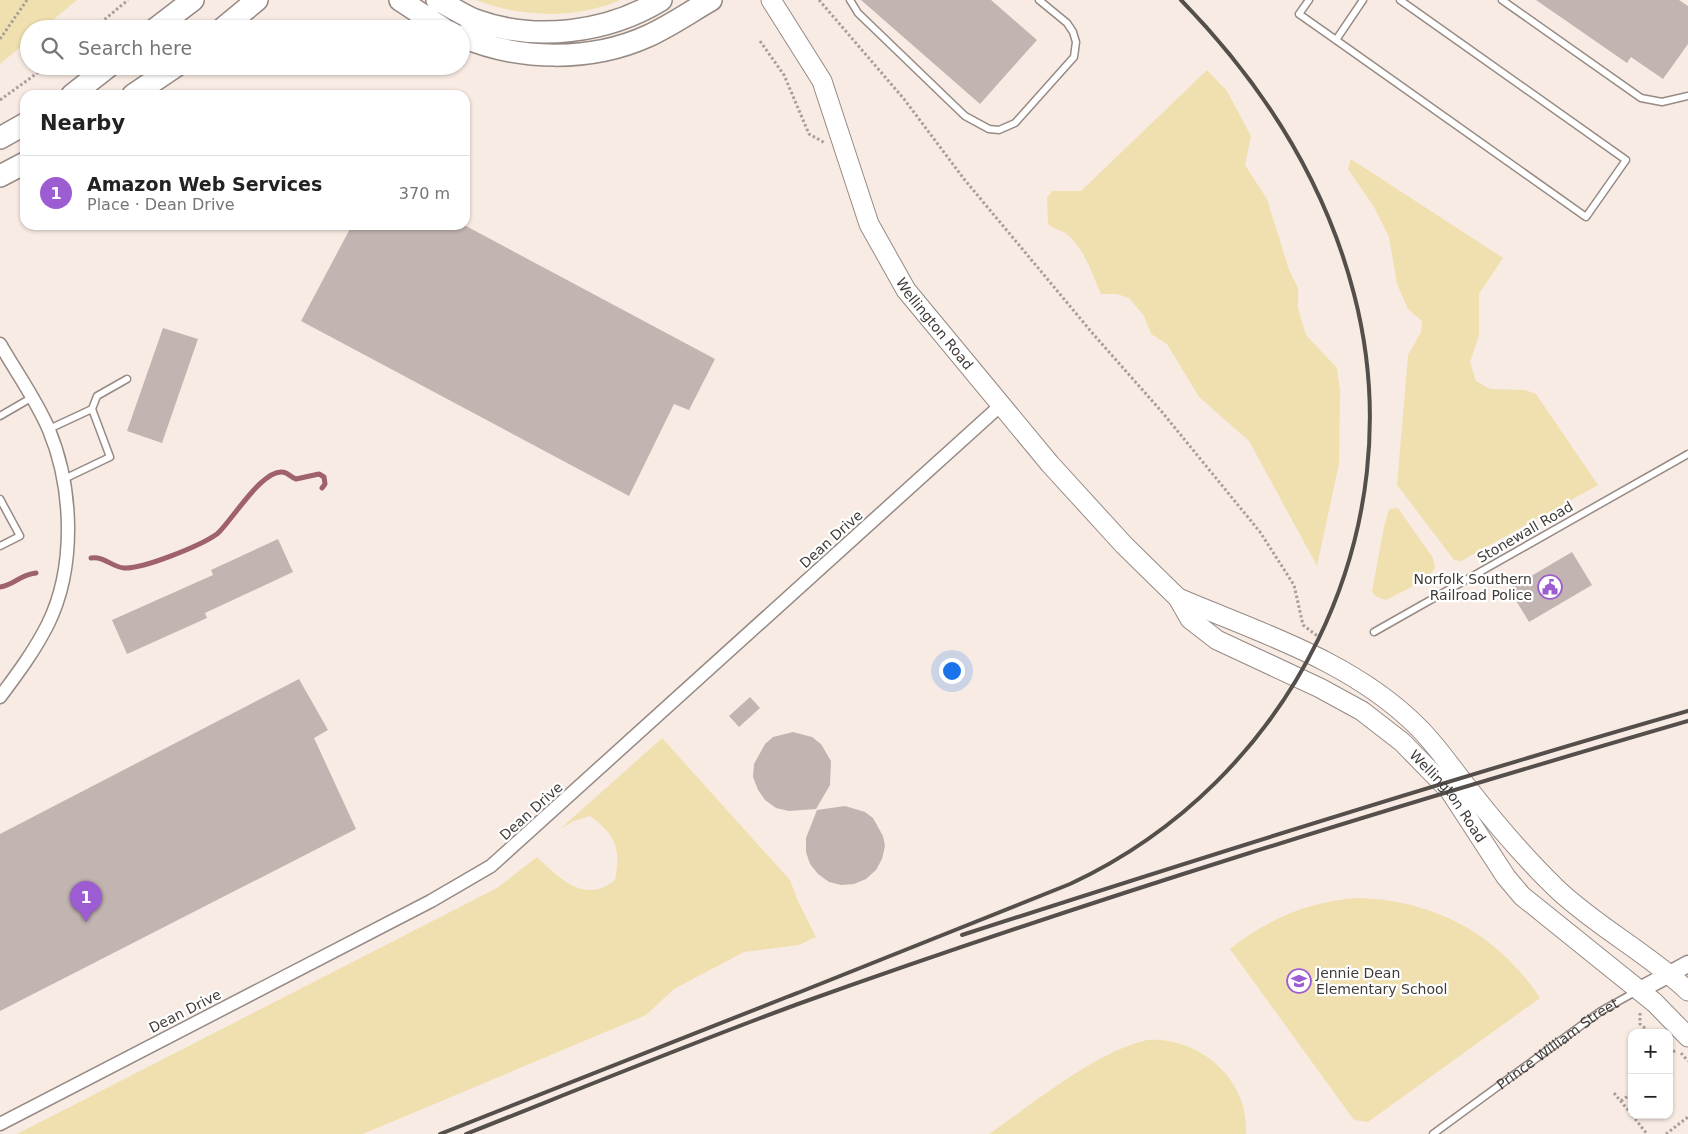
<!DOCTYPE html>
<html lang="en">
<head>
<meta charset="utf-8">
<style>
	body { margin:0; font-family:"DejaVu Sans",sans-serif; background:#f6f6f6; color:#222 }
	.controls { position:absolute; right:15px; bottom:15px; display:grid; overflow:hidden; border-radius:10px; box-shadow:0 1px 4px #0004 }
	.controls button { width:45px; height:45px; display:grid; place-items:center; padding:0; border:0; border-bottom:1px solid #e0e0e0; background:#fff; color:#222; font:25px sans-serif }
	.you { position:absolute; left:951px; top:670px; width:18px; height:18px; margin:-12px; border:4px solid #fff; border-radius:50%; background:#1a73e8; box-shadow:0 0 0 8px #1a73e833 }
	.badge { display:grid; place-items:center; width:32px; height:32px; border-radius:50%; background:#9c5cd2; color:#fff; font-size:16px; font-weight:700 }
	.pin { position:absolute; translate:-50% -41px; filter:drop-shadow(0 1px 2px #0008) }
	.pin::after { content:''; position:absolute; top:26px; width:18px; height:15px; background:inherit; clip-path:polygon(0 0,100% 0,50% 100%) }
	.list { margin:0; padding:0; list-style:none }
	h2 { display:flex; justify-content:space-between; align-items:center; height:65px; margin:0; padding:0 20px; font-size:21px }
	h2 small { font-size:16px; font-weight:400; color:#767676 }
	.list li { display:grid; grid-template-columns:32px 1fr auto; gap:15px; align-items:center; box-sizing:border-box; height:75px; padding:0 20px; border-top:1px solid #e0e0e0 }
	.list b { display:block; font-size:19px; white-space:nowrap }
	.list p { margin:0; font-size:16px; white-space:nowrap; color:#767676 }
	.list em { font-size:16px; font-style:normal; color:#767676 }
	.icon { flex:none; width:28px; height:28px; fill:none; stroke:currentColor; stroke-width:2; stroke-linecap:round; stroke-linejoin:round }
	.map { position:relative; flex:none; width:1688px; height:1134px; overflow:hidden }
	.search { position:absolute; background:#fff; box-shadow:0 1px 4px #0004; left:20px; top:20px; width:450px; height:55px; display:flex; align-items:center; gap:12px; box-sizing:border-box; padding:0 18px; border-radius:28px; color:#767676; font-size:19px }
	.panel { position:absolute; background:#fff; box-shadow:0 1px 4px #0004; left:20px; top:90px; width:450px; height:140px; border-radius:15px }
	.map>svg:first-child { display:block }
</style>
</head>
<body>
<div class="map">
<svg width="1688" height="1134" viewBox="0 0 1688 1134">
	<rect width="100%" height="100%" fill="#f8ebe4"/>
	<path fill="#f0e0af" d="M 0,0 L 77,0 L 42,29 L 29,29 L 29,40 L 0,64 Z
		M 476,0 L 621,0 C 576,19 522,18 476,0 Z
		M 1207,70 L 1227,91 L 1251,136 L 1245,165 L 1267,199 L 1289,270 L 1298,288 L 1298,308 L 1306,335 L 1337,368 L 1340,391 L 1339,464 L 1317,566 L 1249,441 L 1199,397 L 1167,344 L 1151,334 L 1144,316 L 1129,298 L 1117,294 L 1101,294 C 1092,274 1085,250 1068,235 C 1062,230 1055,230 1048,224 L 1047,198 L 1052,191 L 1081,191 Z
		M 1351,159 L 1503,258 L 1479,294 L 1479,336 L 1470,362 L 1476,381 L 1490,389 L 1525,390 L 1536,394 L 1598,485 L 1461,561 L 1454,560 L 1397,485 L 1408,355 L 1421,332 L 1422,321 L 1408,309 L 1397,284 L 1389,237 L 1374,207 L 1348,169 Z
		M 1398,508 L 1433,558 L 1435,568 L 1427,579 L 1386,600 L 1375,596 L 1372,591 L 1384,527 L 1389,509 Z
		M 662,738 L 790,880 L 797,899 L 816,937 L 799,945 L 744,952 L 674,989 L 646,1015 L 363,1134 L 17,1134 L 497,888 L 537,857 C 559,878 585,905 615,880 C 621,849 616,835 590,816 L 574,821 L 560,829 Z
		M 1358,898 C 1434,900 1498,934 1540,998 L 1368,1122 L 1354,1120 L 1230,949 C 1267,919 1310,901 1358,898 Z
		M 1147,1040 C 1199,1036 1250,1080 1246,1134 L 989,1134 C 1034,1103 1095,1052 1147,1040 Z"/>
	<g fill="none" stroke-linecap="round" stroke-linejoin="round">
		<path stroke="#9f616a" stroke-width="5" d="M 91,558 C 104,556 112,567 124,568 C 143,569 200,546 217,534 C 230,524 265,463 286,473 C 290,475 292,478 296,479 L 319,474 L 324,477 L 325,484 L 322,488
			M 0,587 C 14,585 19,575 36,573"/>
	</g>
	<path fill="#c2b4b1" d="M 861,0 L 991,0 L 1037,40 L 980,104 Z
		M 1536,0 L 1679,0 L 1688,6 L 1688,44 L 1663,79 L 1631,57 L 1627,63 Z
		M 352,225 L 464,225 L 715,359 L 689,410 L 674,404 L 629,496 L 301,321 Z
		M 163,328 L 198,339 L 162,443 L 127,431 Z
		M 278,539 L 293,572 L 205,613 L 207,618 L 127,654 L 112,620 L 213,575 L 211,570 Z
		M 1572,552 L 1592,585 L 1529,622 L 1509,589 Z
		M 299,679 L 328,730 L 314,738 L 356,829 L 0,1011 L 0,834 Z
		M 750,697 L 760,708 L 739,727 L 729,716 Z
		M 793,732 L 812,737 L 821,744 L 831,761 L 830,785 L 816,809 L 789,811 L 776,808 L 765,800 L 758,790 L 753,777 L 754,764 L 765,744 L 773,737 Z
		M 845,806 L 865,812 L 873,818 L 883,836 L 885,846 L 882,859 L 876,870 L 866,879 L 854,884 L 841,885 L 829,882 L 818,874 L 810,864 L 806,852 L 806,838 L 817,810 Z"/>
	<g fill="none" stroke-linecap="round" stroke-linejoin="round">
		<g stroke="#968a84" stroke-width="9">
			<g id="service">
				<path d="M 850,0 L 858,13 L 965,116 L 989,129 L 999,130 L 1015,123 L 1074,57 L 1076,42 L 1073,32 L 1067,23 L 1039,0"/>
				<path d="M 1309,0 L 1299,14 L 1336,40 L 1363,0"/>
				<path d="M 1502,0 L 1641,98 L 1662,102 L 1688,96"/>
				<path d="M 1336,40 L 1586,217 L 1626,160 L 1400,0"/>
				<path d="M 92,409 L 97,396 L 127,379"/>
				<path d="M 0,416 L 31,398"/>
				<path d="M 49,429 L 92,409 L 110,457 L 64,479"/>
				<path d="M 0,499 L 20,536 L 0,546"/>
				<path d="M 1374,632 L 1688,454"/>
				<path id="s1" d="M 1433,1134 L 1601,1011 L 1637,991"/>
			</g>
		</g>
		<g stroke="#968a84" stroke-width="15">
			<path id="minor" d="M 0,344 C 16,372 37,401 49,430 C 73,488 76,567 48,624 C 35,650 18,673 0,697
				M 0,1124 L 431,901 L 491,866 L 1001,405"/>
		</g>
		<g stroke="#968a84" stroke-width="19">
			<path id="tertiary" d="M 1638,991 L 1688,964"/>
		</g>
		<g stroke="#968a84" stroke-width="21">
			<g id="secondary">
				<path id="s2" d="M 771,0 L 822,81 L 869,224 L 906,290 L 1050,464 L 1124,545 L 1178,598 L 1190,619 L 1217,640 L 1320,688 L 1362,711 L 1402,742 L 1450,791 L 1506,877 L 1522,896 L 1655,1003 L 1688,1037"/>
				<path d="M 1178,598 C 1261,633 1354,662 1419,728 C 1437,746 1451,767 1467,787 C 1495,823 1524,857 1557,889 C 1597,927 1648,953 1688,991"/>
			</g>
		</g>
		<g stroke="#968a84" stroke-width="24">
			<path id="trunk" d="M 400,0 L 444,29
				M 437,0 C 450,6 462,15 475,20 C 535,42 607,33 661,0
				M 155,29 L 193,0
				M 222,29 L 257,0
				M 461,36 C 518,61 591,62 648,36 C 670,26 690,12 711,0
				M 72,95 L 109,66
				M 133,95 L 176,66
				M 0,138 L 25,124
				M 0,176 L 25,163"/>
		</g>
		<path stroke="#a89e99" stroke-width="3" stroke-dasharray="2.5 2.5" stroke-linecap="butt" d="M 819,0 L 904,99 L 964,179 L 1094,335 L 1162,412 L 1260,532 L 1294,585 L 1303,625 L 1320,638
			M 93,29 L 128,0
			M 0,39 L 27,0
			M 760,41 L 784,75 L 809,134 L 825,143
			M 0,100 L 47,66
			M 1640,1013 L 1640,1024 L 1651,1033
			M 1681,1053 L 1688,1061
			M 1669,1055 L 1677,1049
			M 1614,1093 L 1632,1115
			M 1621,1101 L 1632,1093
			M 1632,1115 L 1647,1134
			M 1666,1134 L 1688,1117"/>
		<use href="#service" stroke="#fff" stroke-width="6"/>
		<use href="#minor" stroke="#fff" stroke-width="12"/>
		<use href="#tertiary" stroke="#fff" stroke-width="16"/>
		<use href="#secondary" stroke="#fff" stroke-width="19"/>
		<use href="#trunk" stroke="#fff" stroke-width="21"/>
		<path stroke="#554f4c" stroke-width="4" d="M 962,935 C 1203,857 1444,781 1688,711
			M 790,996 L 1070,884 C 1291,781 1416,532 1354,294 C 1325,181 1262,83 1181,0
			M 440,1134 L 797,993
			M 466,1134 C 577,1090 687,1045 798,1004 C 1091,899 1389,808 1688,721"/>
	</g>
	<defs>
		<g id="civic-ring" transform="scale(1.25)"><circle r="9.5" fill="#fff" stroke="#9c5cd2" stroke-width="1.5"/><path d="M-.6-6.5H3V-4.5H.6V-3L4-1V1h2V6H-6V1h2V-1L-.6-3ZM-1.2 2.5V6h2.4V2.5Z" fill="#9c5cd2"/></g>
		<g id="school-ring" transform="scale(1.25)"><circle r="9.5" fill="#fff" stroke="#9c5cd2" stroke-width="1.5"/><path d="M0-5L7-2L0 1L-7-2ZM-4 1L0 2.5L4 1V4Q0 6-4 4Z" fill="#9c5cd2"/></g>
	</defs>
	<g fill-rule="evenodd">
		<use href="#civic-ring" x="1550" y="587"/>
		<use href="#school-ring" x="1299" y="981"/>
	</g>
	<g text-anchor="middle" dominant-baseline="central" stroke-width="4.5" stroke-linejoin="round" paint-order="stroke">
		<g font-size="14" fill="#403b38" stroke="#fff">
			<text stroke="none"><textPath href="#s2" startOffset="366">Wellington Road</textPath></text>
			<text transform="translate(1525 532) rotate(-30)">Stonewall Road</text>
			<text transform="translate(831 539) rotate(-42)">Dean Drive</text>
			<text stroke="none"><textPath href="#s2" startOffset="1075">Wellington Road</textPath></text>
			<text transform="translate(531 811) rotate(-42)">Dean Drive</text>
			<text transform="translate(185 1011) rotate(-27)">Dean Drive</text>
			<text stroke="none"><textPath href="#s1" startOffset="154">Prince William Street</textPath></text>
		</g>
		<g font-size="14" fill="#403b38" stroke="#fff" text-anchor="end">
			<text x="1532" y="579">Norfolk Southern<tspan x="1532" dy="16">Railroad Police</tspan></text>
			<text x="1316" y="973" text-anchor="start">Jennie Dean<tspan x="1316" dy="16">Elementary School</tspan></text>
		</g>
	</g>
</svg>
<div class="controls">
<button>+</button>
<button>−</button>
</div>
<div class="you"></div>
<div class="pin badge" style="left:86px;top:922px">1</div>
<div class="search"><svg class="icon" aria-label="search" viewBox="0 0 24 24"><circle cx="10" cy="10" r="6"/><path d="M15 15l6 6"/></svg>Search here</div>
<section class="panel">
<h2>Nearby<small></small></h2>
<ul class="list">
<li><span class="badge">1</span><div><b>Amazon Web Services</b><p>Place · Dean Drive</p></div><em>370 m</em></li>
</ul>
</section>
</div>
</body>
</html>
